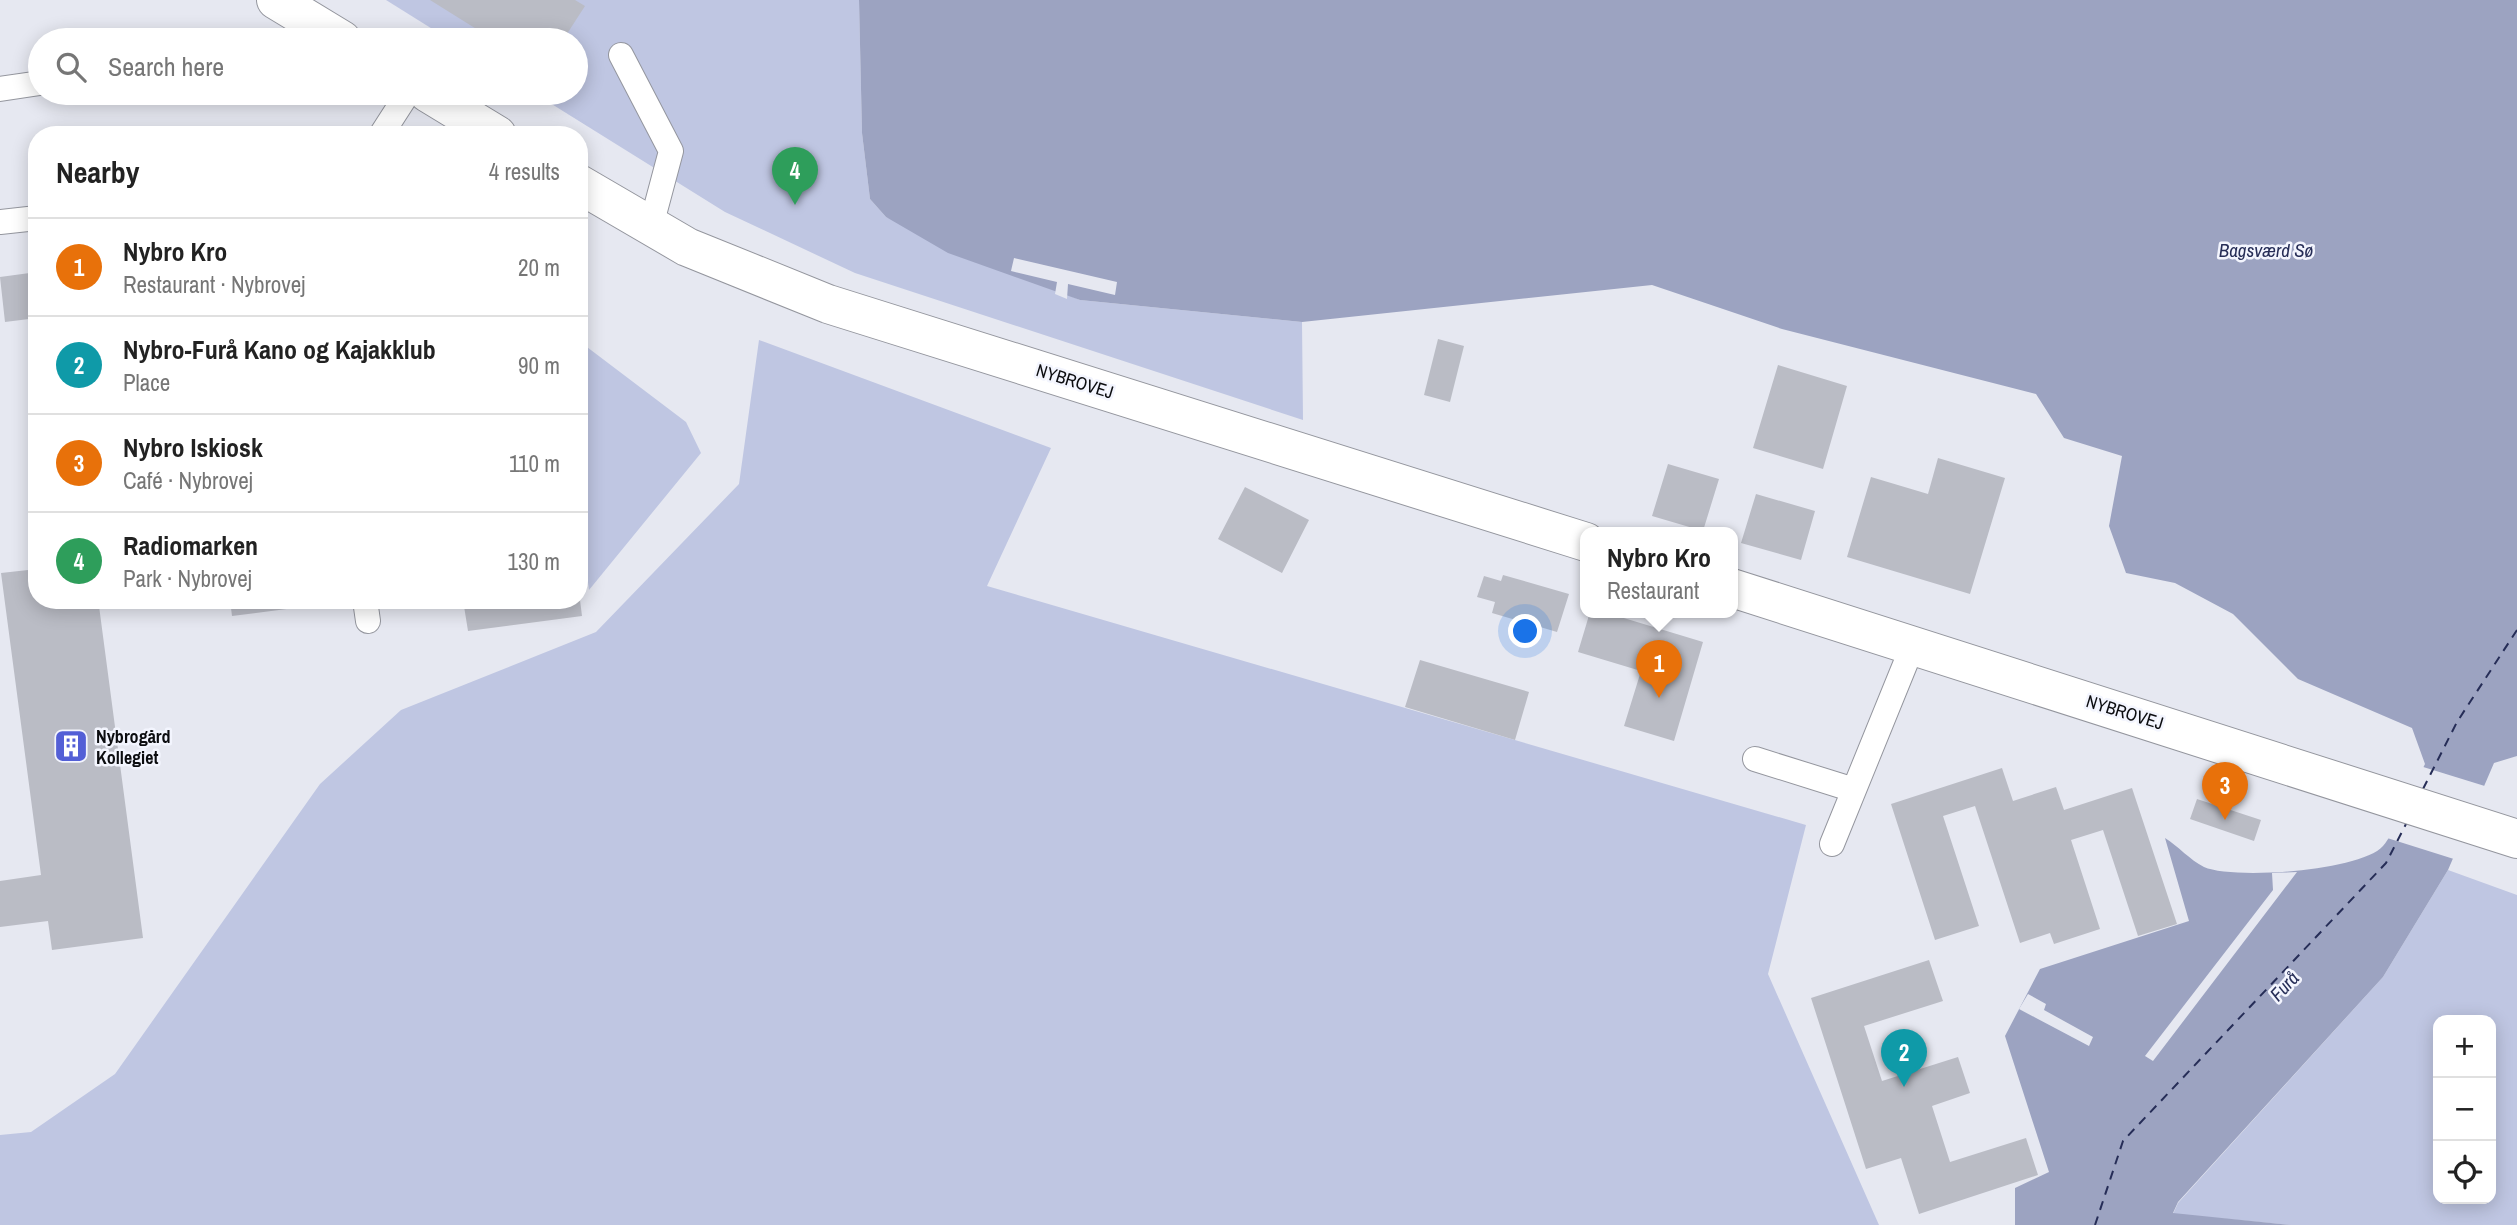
<!DOCTYPE html>
<html lang="en">
<head>
<meta charset="utf-8">
<style>
	body { margin:0; font-family:"Archivo Narrow",sans-serif; background:#f6f6f6; color:#222 }
	.controls { position:absolute; right:21px; bottom:21px; display:grid; overflow:hidden; border-radius:14px; box-shadow:0 4px 18px #0003 }
	.controls button { width:63px; height:63px; display:grid; place-items:center; padding:0; border:0; border-bottom:2px solid #e0e0e0; background:#fff; color:#222; font:35px sans-serif }
	.you { position:absolute; left:1526px; top:632px; width:24px; height:24px; margin:-18px; border:5px solid #fff; border-radius:50%; background:#1a73e8; box-shadow:0 0 0 10px #1a73e833 }
	.badge { display:grid; place-items:center; width:46px; height:46px; border-radius:50%; background:#535fd6; color:#fff; font-size:23px; font-weight:700 }
	.pin { position:absolute; translate:-50% -58px; filter:drop-shadow(0 2px 4px #0008) }
	.pin::after { content:''; position:absolute; top:37px; width:24px; height:21px; background:inherit; clip-path:polygon(0 0,100% 0,50% 100%) }
	.popup { position:absolute; left:1580px; top:527px; width:158px; height:91px; box-sizing:border-box; display:grid; place-content:center; border-radius:14px; background:#fff; filter:drop-shadow(0 2px 5px #0005); font-size:23px; white-space:nowrap; color:#767676 }
	.popup b { font-size:26px; color:#222 }
	.popup::after { content:''; position:absolute; left:50%; top:100%; margin-left:-14px; border:14px solid transparent; border-top-color:#fff }
	.list { margin:0; padding:0; list-style:none }
	h2 { display:flex; justify-content:space-between; align-items:center; height:91px; margin:0; padding:0 28px; font-size:30px }
	h2 small { font-size:23px; font-weight:400; color:#767676 }
	.list li { display:grid; grid-template-columns:46px 1fr auto; gap:21px; align-items:center; box-sizing:border-box; height:98px; padding:0 28px; border-top:2px solid #e0e0e0 }
	.list b { display:block; font-size:26px; white-space:nowrap }
	.list p { margin:0; font-size:23px; white-space:nowrap; color:#767676 }
	.list em { font-size:23px; font-style:normal; color:#767676 }
	.icon { flex:none; width:38px; height:38px; fill:none; stroke:currentColor; stroke-width:2; stroke-linecap:round; stroke-linejoin:round }
	.map { position:relative; flex:none; width:2517px; height:1225px; overflow:hidden }
	.search { position:absolute; background:#fff; box-shadow:0 4px 18px #0003; left:28px; top:28px; width:560px; height:77px; display:flex; align-items:center; gap:18px; box-sizing:border-box; padding:0 24px; border-radius:38px; color:#767676; font-size:26px }
	.panel { position:absolute; background:#fff; box-shadow:0 4px 18px #0003; left:28px; top:126px; width:560px; height:483px; border-radius:28px }
	.map>svg:first-child { display:block }
</style>
</head>
<body>
<div class="map">
<svg width="2517" height="1225" viewBox="0 0 2517 1225">
	<rect width="100%" height="100%" fill="#e6e8f1"/>
	<path fill="#bfc6e2" fill-rule="evenodd" d="M 386,0 L 859,0 L 862,133 L 870,199 L 886,217 L 1080,300 L 1302,322 L 1303,420 L 855,273 L 725,212 L 534,93 L 576,93 L 576,40 L 450,40 Z
		M 759,340 L 1051,448 L 987,586 L 1806,825 L 1768,974 L 1879,1225 L 0,1225 L 0,1135 L 31,1132 L 115,1074 L 320,784 L 401,710 L 596,632 L 739,484 Z
		M 579,341 L 686,422 L 701,453 L 589,590 L 579,514 Z
		M 2448,870 L 2517,895 L 2517,1225 L 2291,1225 L 2173,1214 L 2178,1203 L 2383,977 ZM 2438,1020 L 2491,1020 L 2491,1199 L 2438,1199 Z"/>
	<path fill="#9ca3c1" d="M 859,0 L 2517,0 L 2517,756 L 2494,763 L 2448,870 L 2383,977 L 2178,1202 L 2173,1213 L 2291,1225 L 2015,1225 L 2015,1188 L 2049,1172 L 2005,1036 L 2040,969 L 2189,921 L 2165,838 C 2178,846 2190,860 2204,867 C 2233,880 2361,871 2383,846 C 2395,833 2415,783 2425,764 L 2412,728 L 2298,679 L 2233,614 L 2175,583 L 2126,573 L 2109,526 L 2122,456 L 2064,438 L 2036,394 L 1782,329 L 1652,285 L 1302,322 L 1080,300 L 948,253 L 886,217 L 870,199 L 862,133 Z"/>
	<path fill="#e6e8f1" d="M 1014,258 L 1117,282 L 1115,295 L 1068,284 L 1067,299 L 1055,294 L 1057,282 L 1011,271 Z
		M 2420,766 L 2488,787 L 2457,860 L 2384,837 Z
		M 2297,872 L 2153,1061 L 2145,1056 L 2273,890 L 2272,873 Z
		M 2028,994 L 2046,1004 L 2044,1010 L 2093,1037 L 2089,1046 L 2019,1009 Z"/>
	<g fill="none" stroke-linecap="round" stroke-linejoin="round">
		<path stroke="#262d57" stroke-width="2" stroke-dasharray="9 7" stroke-linecap="butt" d="M 2423,789 L 2457,722 L 2517,630
			M 2095,1225 L 2123,1141 L 2386,863 L 2407,822"/>
	</g>
	<path fill="#babcc5" d="M 430,0 L 575,0 L 585,6 L 563,40 L 494,40 Z
		M 37,272 L 37,318 L 5,322 L 0,277 Z
		M 1438,339 L 1464,346 L 1450,402 L 1424,395 Z
		M 1778,365 L 1847,386 L 1823,469 L 1753,448 Z
		M 1938,458 L 2005,478 L 1970,594 L 1847,557 L 1871,477 L 1928,494 Z
		M 1668,464 L 1719,479 L 1703,531 L 1652,516 Z
		M 1245,487 L 1309,520 L 1282,573 L 1218,539 Z
		M 1756,494 L 1815,511 L 1801,560 L 1741,543 Z
		M 37,569 L 37,600 L 130,600 L 99,606 L 143,938 L 52,950 L 48,921 L 0,927 L 0,881 L 41,875 L 1,573 Z
		M 1503,575 L 1569,594 L 1557,632 L 1492,613 L 1495,602 L 1477,597 L 1484,576 L 1501,581 Z
		M 230,600 L 325,600 L 325,604 L 232,616 Z
		M 463,600 L 580,600 L 582,616 L 468,631 Z
		M 1590,612 L 1604,612 L 1703,642 L 1674,741 L 1624,726 L 1641,671 L 1578,652 Z
		M 1420,660 L 1529,692 L 1515,740 L 1405,707 Z
		M 2002,768 L 2013,801 L 2056,787 L 2064,810 L 2132,788 L 2177,924 L 2138,936 L 2103,830 L 2071,840 L 2100,929 L 2054,944 L 2050,933 L 2020,943 L 1975,806 L 1943,816 L 1979,926 L 1935,940 L 1891,804 Z
		M 2197,799 L 2261,820 L 2254,841 L 2190,819 Z
		M 1929,960 L 1943,1001 L 1864,1026 L 1882,1081 L 1958,1057 L 1970,1093 L 1932,1106 L 1950,1162 L 2026,1138 L 2038,1175 L 1919,1214 L 1901,1158 L 1866,1169 L 1811,998 Z"/>
	<g fill="none" stroke-linecap="round" stroke-linejoin="round">
		<g stroke="#94969e" stroke-width="26">
			<path id="service" d="M 621,55 L 671,151 L 651,226
				M 0,89 L 40,83
				M 381,135 L 408,93
				M 0,222 L 37,218
				M 365,600 L 368,621
				M 1755,759 L 1854,790
				M 1832,844 L 1913,645"/>
		</g>
		<g stroke="#94969e" stroke-width="40">
			<path id="tertiary" d="M 276,0 L 342,40
				M 428,93 L 497,135
				M 579,184 L 687,247 L 828,304 L 1586,542
				M 1732,588 L 2517,839"/>
		</g>
		<use href="#service" stroke="#fff" stroke-width="24"/>
		<use href="#tertiary" stroke="#fff" stroke-width="38"/>
	</g>
	<defs>
		<g id="building-square" transform="scale(1.75)"><rect x="-9" y="-9" width="18" height="18" rx="4" fill="#535fd6" stroke="#f3f5fe"/><path d="M-4-6H4V6H1V3H-1V6H-4ZM-2.5-4.3h1.7v1.8h-1.7ZM.8-4.3h1.7v1.8H.8ZM-2.5-1h1.7V.8h-1.7ZM.8-1h1.7V.8H.8Z" fill="#fff"/></g>
	</defs>
	<g fill-rule="evenodd">
		<use href="#building-square" x="71" y="746"/>
	</g>
	<g text-anchor="middle" dominant-baseline="central" stroke-width="5" stroke-linejoin="round" paint-order="stroke">
		<g font-size="18" fill="#0c0d10" stroke="#f3f5fe">
			<text transform="translate(1075 381) rotate(17)">NYBROVEJ</text>
			<text transform="translate(2125 712) rotate(17)">NYBROVEJ</text>
		</g>
		<g font-size="18" font-weight="bold" fill="#0c0d10" stroke="#f3f5fe" text-anchor="start">
			<text x="96" y="736">Nybrogård<tspan x="96" dy="21">Kollegiet</tspan></text>
		</g>
		<g font-size="19" font-style="italic" fill="#262d57" stroke="#f3f5fe">
			<text x="2266" y="250">Bagsværd Sø</text>
			<text transform="translate(2284 986) rotate(-47)">Furå</text>
		</g>
	</g>
</svg>
<div class="controls">
<button>+</button>
<button>−</button>
<button><svg class="icon" aria-label="locate" viewBox="0 0 24 24"><circle cx="12" cy="12" r="6"/><path d="M12 2v4M12 18v4M2 12h4M18 12h4"/></svg></button>
</div>
<div class="you"></div>
<div class="pin badge" style="left:1659px;top:698px;background:#e8710a">1</div>
<div class="popup"><b>Nybro Kro</b>Restaurant</div>
<div class="pin badge" style="left:1904px;top:1087px;background:#0f9aa8">2</div>
<div class="pin badge" style="left:2225px;top:820px;background:#e8710a">3</div>
<div class="pin badge" style="left:795px;top:205px;background:#2e9e5b">4</div>
<div class="search"><svg class="icon" aria-label="search" viewBox="0 0 24 24"><circle cx="10" cy="10" r="6"/><path d="M15 15l6 6"/></svg>Search here</div>
<section class="panel">
<h2>Nearby<small>4 results</small></h2>
<ul class="list">
<li><span class="badge" style="background:#e8710a">1</span><div><b>Nybro Kro</b><p>Restaurant · Nybrovej</p></div><em>20 m</em></li>
<li><span class="badge" style="background:#0f9aa8">2</span><div><b>Nybro-Furå Kano og Kajakklub</b><p>Place</p></div><em>90 m</em></li>
<li><span class="badge" style="background:#e8710a">3</span><div><b>Nybro Iskiosk</b><p>Café · Nybrovej</p></div><em>110 m</em></li>
<li><span class="badge" style="background:#2e9e5b">4</span><div><b>Radiomarken</b><p>Park · Nybrovej</p></div><em>130 m</em></li>
</ul>
</section>
</div>
</body>
</html>
